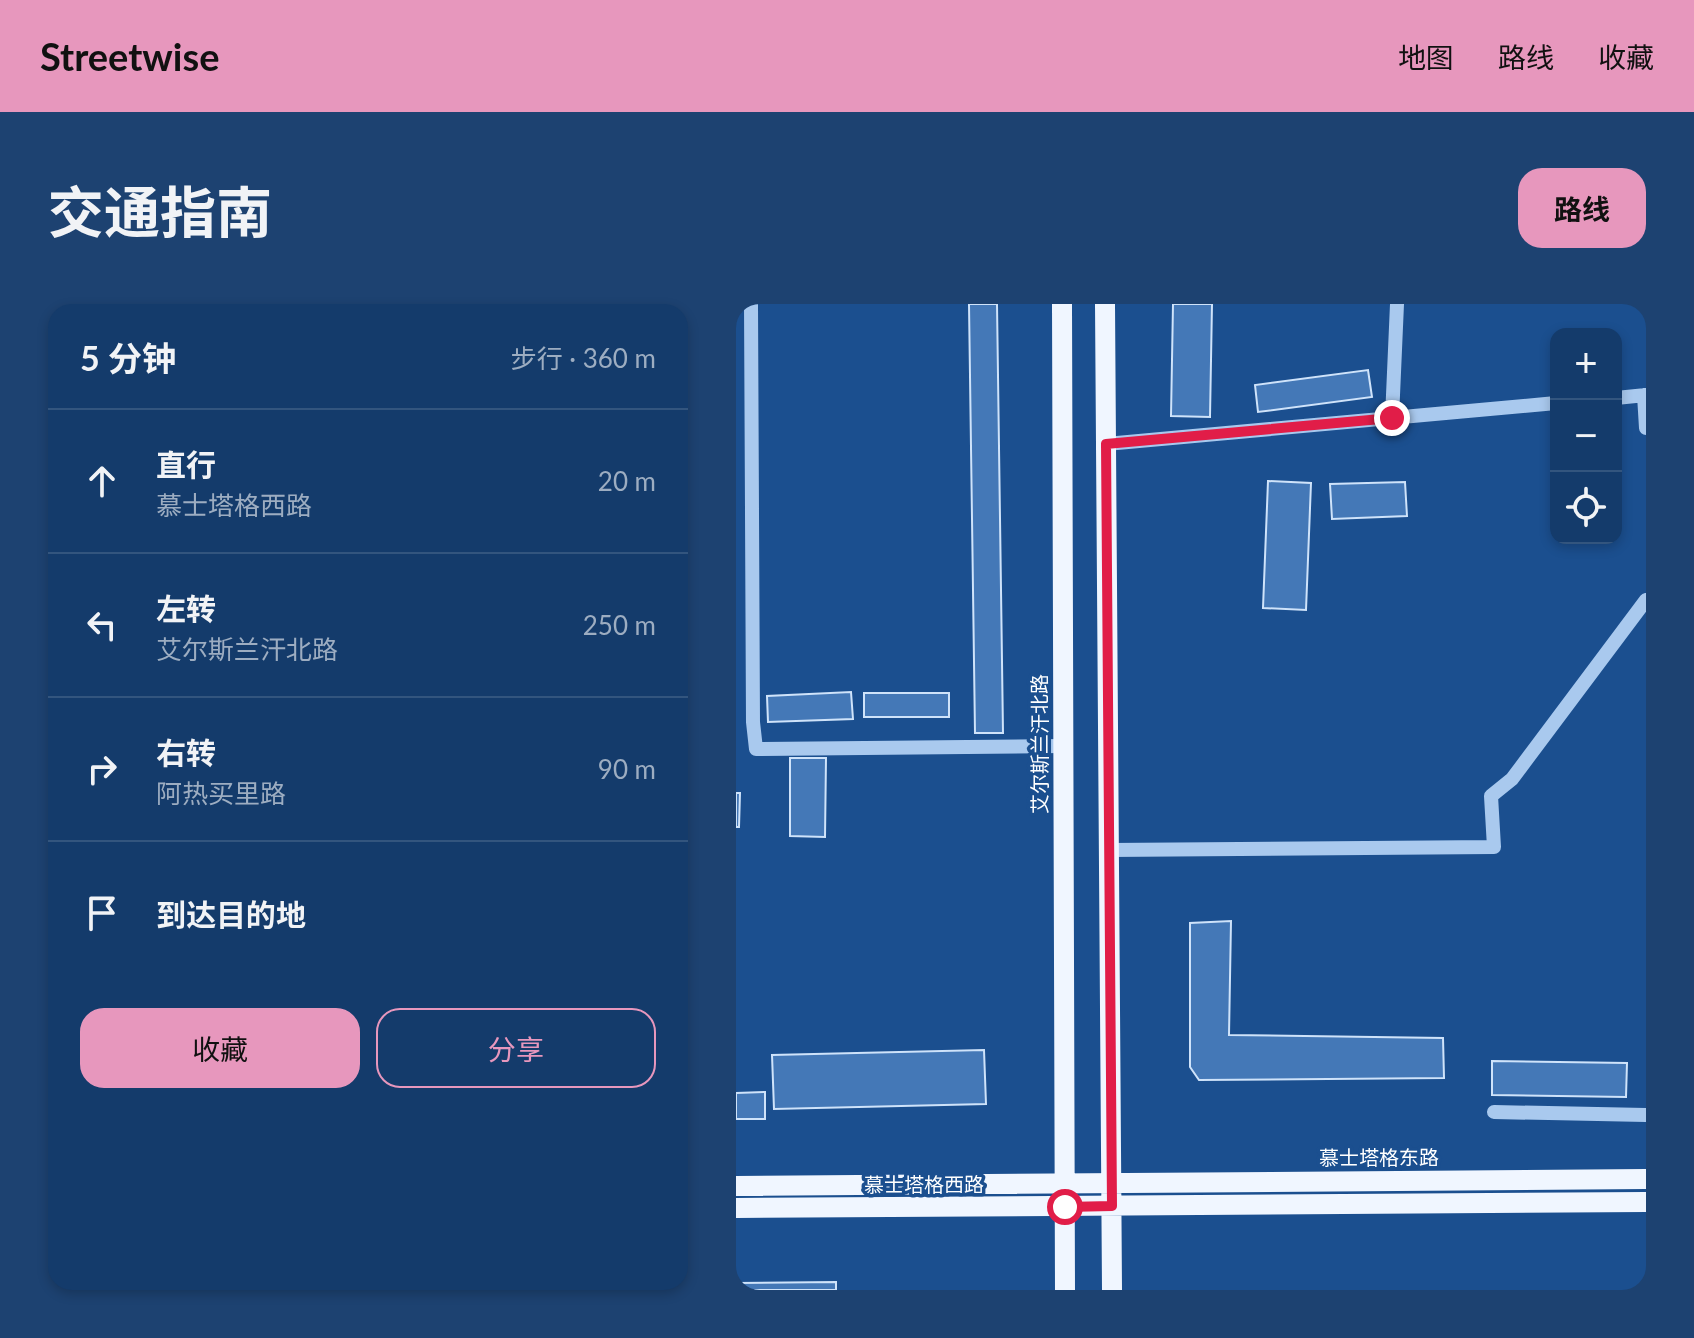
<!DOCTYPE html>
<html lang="zh">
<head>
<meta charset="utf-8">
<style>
	body { margin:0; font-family:Lato,"Noto Sans SC",sans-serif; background:#1d4271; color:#f1f3f6 }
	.controls { position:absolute; right:24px; top:24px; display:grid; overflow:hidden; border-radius:16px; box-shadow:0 4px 12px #0003 }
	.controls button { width:72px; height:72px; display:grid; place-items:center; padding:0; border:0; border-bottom:2px solid #33557e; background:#143b6b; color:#f1f3f6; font:40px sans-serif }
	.stop { position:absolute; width:24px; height:24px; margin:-18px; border:6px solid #e11d48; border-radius:50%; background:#fff }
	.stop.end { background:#e11d48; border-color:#fff; box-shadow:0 2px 8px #0008 }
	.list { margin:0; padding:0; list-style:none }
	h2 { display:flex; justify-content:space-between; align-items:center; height:104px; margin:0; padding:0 32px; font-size:34px }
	h2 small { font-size:26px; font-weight:400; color:#9dadc1 }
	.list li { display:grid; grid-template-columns:52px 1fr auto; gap:24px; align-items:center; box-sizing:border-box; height:144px; padding:0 32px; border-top:2px solid #33557e }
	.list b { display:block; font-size:30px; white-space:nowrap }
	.list p { margin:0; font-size:26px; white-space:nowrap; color:#9dadc1 }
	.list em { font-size:26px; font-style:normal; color:#9dadc1 }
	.actions { display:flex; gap:16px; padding:24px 32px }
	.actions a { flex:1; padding:18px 0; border:2px solid #e797bd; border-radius:24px; text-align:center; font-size:28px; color:#e797bd }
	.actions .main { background:#e797bd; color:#111 }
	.icon { flex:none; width:44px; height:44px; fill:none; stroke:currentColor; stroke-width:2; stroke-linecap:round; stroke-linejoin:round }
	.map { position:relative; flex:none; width:910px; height:986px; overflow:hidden; border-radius:24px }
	header { display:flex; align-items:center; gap:48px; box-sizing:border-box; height:112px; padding:0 40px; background:#e797bd; color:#111 }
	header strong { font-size:38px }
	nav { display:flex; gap:44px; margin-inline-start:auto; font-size:28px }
	.intro { display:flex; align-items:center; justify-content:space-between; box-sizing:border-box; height:192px; padding:0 48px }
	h1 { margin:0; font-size:56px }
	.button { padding:20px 36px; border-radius:24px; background:#e797bd; color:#111; font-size:28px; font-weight:700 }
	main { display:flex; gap:48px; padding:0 48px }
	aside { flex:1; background:#143b6b; border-radius:24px; box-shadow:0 4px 12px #0003 }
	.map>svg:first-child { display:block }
</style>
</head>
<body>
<header>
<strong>Streetwise</strong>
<nav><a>地图</a><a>路线</a><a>收藏</a></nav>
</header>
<div class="intro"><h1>交通指南</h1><a class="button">路线</a></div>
<main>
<aside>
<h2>5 分钟<small>步行 · 360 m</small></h2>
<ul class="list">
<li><svg class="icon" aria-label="ahead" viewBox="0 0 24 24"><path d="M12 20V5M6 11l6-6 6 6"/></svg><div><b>直行</b><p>慕士塔格西路</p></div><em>20 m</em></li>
<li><svg class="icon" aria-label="left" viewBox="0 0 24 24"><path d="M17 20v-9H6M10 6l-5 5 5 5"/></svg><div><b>左转</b><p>艾尔斯兰汗北路</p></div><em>250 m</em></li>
<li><svg class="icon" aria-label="right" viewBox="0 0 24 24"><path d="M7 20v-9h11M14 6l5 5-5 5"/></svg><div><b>右转</b><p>阿热买里路</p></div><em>90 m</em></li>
<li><svg class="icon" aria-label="arrive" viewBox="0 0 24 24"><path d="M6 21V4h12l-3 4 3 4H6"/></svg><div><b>到达目的地</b></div></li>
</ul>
<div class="actions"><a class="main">收藏</a><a>分享</a></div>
</aside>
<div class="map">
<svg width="910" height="986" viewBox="0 0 910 986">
	<rect width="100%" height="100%" fill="#1b4f8f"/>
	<path fill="#4478b7" stroke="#cfe3fa" stroke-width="2" d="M 233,0 L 261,0 L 267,429 L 239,429 Z
		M 437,0 L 476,0 L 474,113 L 435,112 Z
		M 632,66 L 636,93 L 522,108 L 519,81 Z
		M 532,177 L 575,179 L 570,306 L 527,304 Z
		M 669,178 L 671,212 L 596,215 L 594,180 Z
		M 115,388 L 117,415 L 32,418 L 31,392 Z
		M 128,389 L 213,389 L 213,413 L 128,413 Z
		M 54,454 L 90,454 L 89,533 L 54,532 Z
		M 0,489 L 4,489 L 3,523 L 0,523 Z
		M 495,617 L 493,731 L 707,734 L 708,774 L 463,776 L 454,763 L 454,619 Z
		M 248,746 L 250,800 L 38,805 L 36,751 Z
		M 756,757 L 891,759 L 890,793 L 756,791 Z
		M 29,788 L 29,815 L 0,815 L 0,789 Z
		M 100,978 L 100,986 L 0,986 L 0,979 Z"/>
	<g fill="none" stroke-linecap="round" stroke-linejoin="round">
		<path stroke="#a9c9ee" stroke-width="14" d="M 15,0 L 17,418 L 20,445 L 327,442
			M 908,91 L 910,124
			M 880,94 L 910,91
			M 656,114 L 661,0
			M 370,140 L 820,99
			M 373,546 L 758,543 L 755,492 L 776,475 L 910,296
			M 758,808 L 910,811"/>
		<path stroke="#f0f6ff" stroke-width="20" d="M 326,0 L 329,986
			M 369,0 L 376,986
			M 0,882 L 910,875
			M 0,904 L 910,898"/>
	</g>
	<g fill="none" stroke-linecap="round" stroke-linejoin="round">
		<path stroke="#e11d48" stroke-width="10" d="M 329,903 L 376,902 L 370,140 L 656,114"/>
	</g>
	<g text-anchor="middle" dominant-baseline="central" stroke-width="7" stroke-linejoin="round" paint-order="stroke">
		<g font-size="20" fill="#fff" stroke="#1b4f8f">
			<text transform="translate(303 440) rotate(-90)">艾尔斯兰汗北路</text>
			<text x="643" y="853">慕士塔格东路</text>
			<text x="188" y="880">慕士塔格西路</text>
		</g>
	</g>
</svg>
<div class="controls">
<button>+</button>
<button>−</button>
<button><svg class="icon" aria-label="locate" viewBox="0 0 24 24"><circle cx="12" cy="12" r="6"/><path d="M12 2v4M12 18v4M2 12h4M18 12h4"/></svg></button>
</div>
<div class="stop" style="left:329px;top:903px"></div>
<div class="stop end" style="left:656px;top:114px"></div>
</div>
</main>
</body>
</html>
